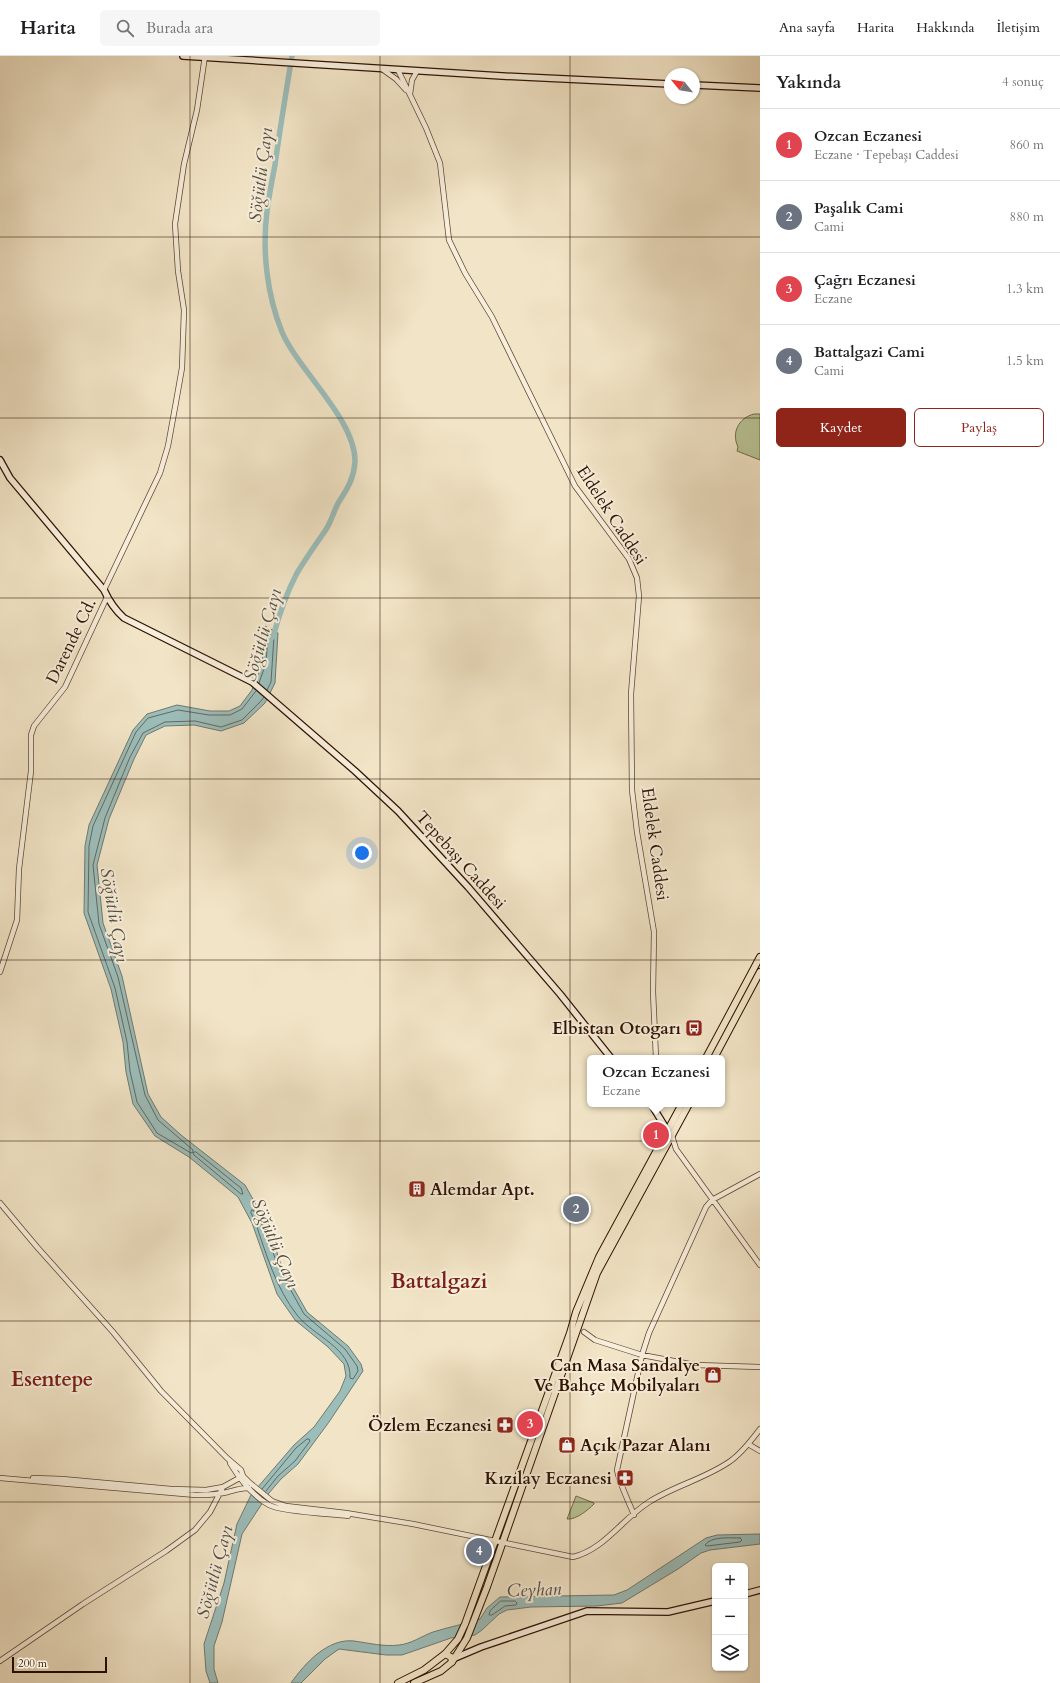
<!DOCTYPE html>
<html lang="tr">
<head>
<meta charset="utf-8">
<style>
	body { margin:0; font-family:Cardo,serif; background:#f6f6f6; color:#202124 }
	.controls { position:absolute; right:12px; bottom:12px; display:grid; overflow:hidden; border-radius:6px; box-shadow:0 1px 3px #0004 }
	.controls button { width:36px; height:36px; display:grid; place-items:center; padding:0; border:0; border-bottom:1px solid #e0e0e0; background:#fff; color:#202124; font:20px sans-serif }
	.compass { position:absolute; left:664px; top:12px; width:36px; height:36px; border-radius:50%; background:#fff; box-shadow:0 1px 3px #0004; rotate:300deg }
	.scale { position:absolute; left:12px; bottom:10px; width:95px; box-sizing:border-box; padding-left:4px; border:2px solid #2e1100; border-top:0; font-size:11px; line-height:14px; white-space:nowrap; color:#2e1100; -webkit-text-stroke:3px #f7eedb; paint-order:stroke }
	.you { position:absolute; left:362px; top:797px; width:14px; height:14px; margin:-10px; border:3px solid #fff; border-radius:50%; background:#1a73e8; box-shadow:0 0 0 6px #1a73e833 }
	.badge { display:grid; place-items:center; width:26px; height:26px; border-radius:50%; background:#8f2418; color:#fff; font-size:13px; font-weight:700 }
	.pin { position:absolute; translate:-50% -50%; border:2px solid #fff; box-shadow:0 1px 4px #0006 }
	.popup { position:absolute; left:587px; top:999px; width:138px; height:52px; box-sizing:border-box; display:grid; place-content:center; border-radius:6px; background:#fff; filter:drop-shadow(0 1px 3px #0005); font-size:13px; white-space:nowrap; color:#757577 }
	.popup b { font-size:15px; color:#202124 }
	.popup::after { content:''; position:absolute; left:50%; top:100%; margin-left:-8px; border:8px solid transparent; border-top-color:#fff }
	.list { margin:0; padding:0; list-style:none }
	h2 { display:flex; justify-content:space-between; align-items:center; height:52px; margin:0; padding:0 16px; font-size:17px }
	h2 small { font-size:13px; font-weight:400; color:#757577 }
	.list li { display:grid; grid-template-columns:26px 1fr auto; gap:12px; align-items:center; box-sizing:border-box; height:72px; padding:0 16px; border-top:1px solid #e0e0e0 }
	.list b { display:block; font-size:15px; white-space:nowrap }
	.list p { margin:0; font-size:13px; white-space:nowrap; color:#757577 }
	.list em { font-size:13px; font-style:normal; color:#757577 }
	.actions { display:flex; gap:8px; padding:12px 16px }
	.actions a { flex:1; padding:9px 0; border:1px solid #8f2418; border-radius:6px; text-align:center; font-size:14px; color:#8f2418 }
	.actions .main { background:#8f2418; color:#fff }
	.icon { flex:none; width:22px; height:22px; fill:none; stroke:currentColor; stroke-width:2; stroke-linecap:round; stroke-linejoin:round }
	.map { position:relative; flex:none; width:760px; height:1627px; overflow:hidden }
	header { display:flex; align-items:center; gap:24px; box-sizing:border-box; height:56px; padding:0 20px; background:#fff; border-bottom:1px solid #e0e0e0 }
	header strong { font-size:19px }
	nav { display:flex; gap:22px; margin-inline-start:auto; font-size:14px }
	.search { width:280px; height:36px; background:#f6f6f6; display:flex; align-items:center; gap:10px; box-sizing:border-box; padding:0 14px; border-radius:6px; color:#757577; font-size:15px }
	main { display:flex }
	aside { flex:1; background:#fff }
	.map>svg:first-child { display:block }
</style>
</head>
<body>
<header>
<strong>Harita</strong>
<div class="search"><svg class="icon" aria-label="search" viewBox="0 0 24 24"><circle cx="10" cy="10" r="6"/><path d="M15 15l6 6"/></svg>Burada ara</div>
<nav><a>Ana sayfa</a><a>Harita</a><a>Hakkında</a><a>İletişim</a></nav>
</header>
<main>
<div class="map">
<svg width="760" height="1627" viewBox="0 0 760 1627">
	<rect width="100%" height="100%" fill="#f2e5c7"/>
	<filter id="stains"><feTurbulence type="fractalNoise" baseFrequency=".005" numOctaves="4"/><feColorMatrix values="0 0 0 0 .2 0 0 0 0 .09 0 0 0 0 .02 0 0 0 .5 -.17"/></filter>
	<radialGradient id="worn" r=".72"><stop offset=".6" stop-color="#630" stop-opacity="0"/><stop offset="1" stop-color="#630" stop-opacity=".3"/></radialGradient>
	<path fill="#b9c597" stroke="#746b4c" d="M 754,358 L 760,358 L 760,404 L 737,395 L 738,391 C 731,376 739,362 754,358 Z
		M 576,1440 L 594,1447 L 594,1448 C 588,1454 576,1464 567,1463 Z"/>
	<path fill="#9cbebb" stroke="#707970" d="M 265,570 L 278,577 L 275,627 L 265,647 L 244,667 L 221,675 L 194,669 L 165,670 L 146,679 L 134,703 L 109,763 L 97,809 L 103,867 L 122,920 L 148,1038 L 161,1061 L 181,1079 L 245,1129 L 269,1172 L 282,1212 L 307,1256 L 348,1290 L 361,1308 L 363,1315 L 329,1366 L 298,1408 L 281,1423 L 269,1437 L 242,1478 L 222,1566 L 214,1590 L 214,1613 L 218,1627 L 210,1627 L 206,1615 L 204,1588 L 224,1527 L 237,1468 L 251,1439 L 294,1389 L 314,1371 L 340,1335 L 346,1320 L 344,1308 L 328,1291 L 295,1264 L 277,1238 L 252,1167 L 238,1141 L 189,1101 L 155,1080 L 133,1048 L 126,1016 L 123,986 L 111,933 L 84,857 L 85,790 L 89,769 L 133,674 L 147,658 L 177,649 L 210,655 L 229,655 L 240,650 L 252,634 L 262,607 Z
		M 760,1478 L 760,1488 L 710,1494 L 701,1497 L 678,1513 L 622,1547 L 597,1550 L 531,1551 L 507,1554 L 499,1558 L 482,1574 L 475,1579 L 451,1582 L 402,1599 L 386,1599 L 339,1593 L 325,1603 L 301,1627 L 291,1627 C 305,1607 328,1582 354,1585 C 369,1587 384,1591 399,1589 C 411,1588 422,1580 433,1576 C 449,1571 465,1568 480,1563 L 487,1552 L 500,1541 L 614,1539 L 627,1534 L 706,1482 L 717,1479 Z"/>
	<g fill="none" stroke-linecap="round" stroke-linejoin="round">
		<path stroke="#65685e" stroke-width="1" d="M 259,627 L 266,607 L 268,579 L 271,578 L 274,580 L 271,626 L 267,634
			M 256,635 L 242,653 L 230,659 L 209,659 L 178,654 L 148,662 L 136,676 L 93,770 L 89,790 L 88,856 L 115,932 L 127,986 L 130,1015 L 137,1046 L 157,1077 L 191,1097 L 193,1096 L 193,1094 L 158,1064 L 145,1039 L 118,921 L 99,868 L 93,809 L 105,762 L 130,701 L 143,677 L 165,666 L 195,665 L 221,671 L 242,664 L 261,645 L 264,641
			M 196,1096 L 241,1132 L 243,1138 L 241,1138 L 194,1099 L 193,1097 Z
			M 252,1154 L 254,1155 L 265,1174 L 279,1213 L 304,1258 L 345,1293 L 357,1310 L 358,1315 L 353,1323 L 350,1322 C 352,1292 313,1280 297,1259 C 276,1232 266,1198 255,1165 L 251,1157 Z
			M 262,1433 L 296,1392 L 307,1383 L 309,1383 L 310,1385 L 295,1405 L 278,1420 L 266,1435
			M 740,1482 L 742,1484 L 740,1486 L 707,1490 L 705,1489 C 711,1480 730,1482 740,1482 Z
			M 501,1545 L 515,1545 L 517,1547 L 516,1549 L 505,1550 L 492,1559 L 489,1559 L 490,1555 Z"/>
		<path stroke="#9cbebb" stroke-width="5.5" d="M 273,581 C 279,559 287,536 297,517 C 306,502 316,488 325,475 C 332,465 334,453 340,444 C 348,432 354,421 355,406 C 356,364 298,314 282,276 C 267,239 262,195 267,155 C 269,140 272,124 275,109 C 280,72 286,36 292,0"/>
		<g stroke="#5f4632" stroke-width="6">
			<path id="tertiary" d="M 382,13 L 396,23 L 406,34
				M 398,14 L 426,72 L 440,107 L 449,184 L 465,217 L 492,261 L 575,430 L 629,503 L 637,522 L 639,540 L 631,638 L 632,734 L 637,776 L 654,876 L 653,936 L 656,1002
				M 410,38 L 412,24 L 417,15
				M 104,534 L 160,417 L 168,390 L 176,346 L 182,312 L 184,254 L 178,215 L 175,168 L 184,108 L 197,54 L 205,0
				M 0,916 L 17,864 L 19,813 L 31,715 L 31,679 L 34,670 L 65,631 L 107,541
				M 672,1080 L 676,1093 L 760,1209
				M 0,1147 L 37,1191 L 113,1276 L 161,1335 L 227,1402 L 241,1414 L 243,1420 L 250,1427 L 272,1445 L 286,1450 L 346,1457 L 413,1468 L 573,1501 C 605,1493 622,1463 649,1446 C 674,1430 704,1423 729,1406 C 741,1398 751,1385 760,1373
				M 584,1276 L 595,1284 L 642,1299 L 695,1309 L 760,1311
				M 748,1388 L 760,1395
				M 230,1407 C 239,1422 253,1440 269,1449 C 282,1456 332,1458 348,1460
				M 0,1422 L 196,1439 C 206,1439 217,1439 228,1436 C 235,1434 241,1432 249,1432
				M 33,1422 L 62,1423 L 171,1433 L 206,1434 L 223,1431 L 243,1420
				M 634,1459 C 628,1444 620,1429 617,1414 L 642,1299 L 649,1277 L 706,1151 L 712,1144 L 760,1118
				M 0,1605 L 83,1548 L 166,1495 L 195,1474 L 210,1456 L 223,1431"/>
		</g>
		<g stroke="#2e1100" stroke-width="8">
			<path id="secondary" d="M 183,0 L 502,20 L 670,28
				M 694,29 L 760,32
				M 0,404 L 10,422 L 104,534 C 109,545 115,554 124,562 L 252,626 L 355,715 L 398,755 L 468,831 L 560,938 L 611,1002
				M 651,1048 L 669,1077
				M 745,1538 L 760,1534
				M 455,1602 L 481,1591 L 587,1555 L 668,1556 L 715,1545"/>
		</g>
		<g stroke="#2e1100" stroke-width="8">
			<path id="primary" d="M 706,1002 L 760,901
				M 714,1002 L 760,916
				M 445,1598 L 458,1583 L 465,1568 L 570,1277 L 576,1256 L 599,1201 L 682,1048
				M 452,1606 L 467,1582 L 487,1531 L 597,1217 L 689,1048"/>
		</g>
		<g stroke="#2e1100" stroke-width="8">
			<path id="trunk" d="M 398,1627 L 424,1614 L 445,1598 L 451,1601 L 452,1606 L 441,1615 L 414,1627"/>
		</g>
		<use href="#tertiary" stroke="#f7eedb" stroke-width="4.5"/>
		<use href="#secondary" stroke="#f7eedb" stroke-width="5.5"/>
		<use href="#primary" stroke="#f2e5c7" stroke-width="6"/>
		<use href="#trunk" stroke="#f2e5c7" stroke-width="6"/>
	</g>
	<path fill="none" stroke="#2e1100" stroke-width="1" stroke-opacity="0.55" d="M 190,0 L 190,1627M 380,0 L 380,1627M 570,0 L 570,1627M 0,181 L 760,181M 0,362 L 760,362M 0,542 L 760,542M 0,723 L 760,723M 0,904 L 760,904M 0,1085 L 760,1085M 0,1265 L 760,1265M 0,1446 L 760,1446"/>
	<defs>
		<g id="bus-square" transform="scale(0.9)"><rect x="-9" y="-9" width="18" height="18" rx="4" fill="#8f2418" stroke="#f7eedb"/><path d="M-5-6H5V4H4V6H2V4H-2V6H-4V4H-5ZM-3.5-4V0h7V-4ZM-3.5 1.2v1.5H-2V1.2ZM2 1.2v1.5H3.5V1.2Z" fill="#fff"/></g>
		<g id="building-square" transform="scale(0.9)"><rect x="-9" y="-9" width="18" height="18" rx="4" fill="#8f2418" stroke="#f7eedb"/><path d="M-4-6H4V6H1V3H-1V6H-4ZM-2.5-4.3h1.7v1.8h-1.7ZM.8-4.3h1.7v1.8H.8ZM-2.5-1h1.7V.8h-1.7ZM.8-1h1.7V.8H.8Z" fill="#fff"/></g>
		<g id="shop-square" transform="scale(0.9)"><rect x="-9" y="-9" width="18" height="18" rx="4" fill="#8f2418" stroke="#f7eedb"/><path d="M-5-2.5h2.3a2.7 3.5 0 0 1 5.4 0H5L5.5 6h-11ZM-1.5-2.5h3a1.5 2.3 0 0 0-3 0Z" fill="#fff"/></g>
		<g id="pharmacy-square" transform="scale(0.9)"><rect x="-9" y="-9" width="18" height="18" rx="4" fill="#8f2418" stroke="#f7eedb"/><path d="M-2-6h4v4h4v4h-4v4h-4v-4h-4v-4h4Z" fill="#fff"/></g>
	</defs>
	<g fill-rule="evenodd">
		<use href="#bus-square" x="694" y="972"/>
		<use href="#building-square" x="417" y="1133"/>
		<use href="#shop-square" x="713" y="1319"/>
		<use href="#pharmacy-square" x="505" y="1369"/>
		<use href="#shop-square" x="567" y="1389"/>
		<use href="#pharmacy-square" x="625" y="1422"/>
	</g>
	<g text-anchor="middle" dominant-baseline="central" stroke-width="4" stroke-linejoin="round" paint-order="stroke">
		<g font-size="17" fill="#2e1100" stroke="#f7eedb">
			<text transform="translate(612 459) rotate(57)">Eldelek Caddesi</text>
			<text transform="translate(71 585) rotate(-64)">Darende Cd.</text>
			<text transform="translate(655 788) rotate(82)">Eldelek Caddesi</text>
			<text transform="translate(461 804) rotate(48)">Tepebaşı Caddesi</text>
		</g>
		<g font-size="17" font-weight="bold" fill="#2e1100" stroke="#f7eedb" text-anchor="end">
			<text x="681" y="972">Elbistan Otogarı</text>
			<text x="430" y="1133" text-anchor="start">Alemdar Apt.</text>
			<text x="700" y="1309">Can Masa Sandalye<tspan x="700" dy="20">Ve Bahçe Mobilyaları</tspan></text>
			<text x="492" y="1369">Özlem Eczanesi</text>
			<text x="580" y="1389" text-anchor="start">Açık Pazar Alanı</text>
			<text x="612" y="1422">Kızılay Eczanesi</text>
		</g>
		<g font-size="18" font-style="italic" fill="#544e41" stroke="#f7eedb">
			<text transform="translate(261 119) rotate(-83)">Söğütlü Çayı</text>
			<text transform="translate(263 579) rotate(-74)">Söğütlü Çayı</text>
			<text transform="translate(114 859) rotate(80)">Söğütlü Çayı</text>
			<text transform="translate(275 1187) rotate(67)">Söğütlü Çayı</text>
			<text transform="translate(215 1516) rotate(-75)">Söğütlü Çayı</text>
			<text transform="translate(534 1534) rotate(-2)">Ceyhan</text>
		</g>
		<g font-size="21" font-weight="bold" fill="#7a1f14" stroke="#f7eedb">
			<text x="439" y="1225">Battalgazi</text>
			<text x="52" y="1323">Esentepe</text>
		</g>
	</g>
	<rect width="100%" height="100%" filter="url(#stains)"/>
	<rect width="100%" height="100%" fill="url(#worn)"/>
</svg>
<div class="controls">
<button>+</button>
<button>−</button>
<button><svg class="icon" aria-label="layers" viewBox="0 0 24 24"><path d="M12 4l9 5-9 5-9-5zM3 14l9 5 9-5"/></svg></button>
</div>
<svg class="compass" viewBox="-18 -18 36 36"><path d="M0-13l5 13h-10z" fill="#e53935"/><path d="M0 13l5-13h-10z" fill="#757577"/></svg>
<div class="scale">200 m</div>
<div class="you"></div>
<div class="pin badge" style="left:656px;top:1079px;background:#e0444e">1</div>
<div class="popup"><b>Ozcan Eczanesi</b>Eczane</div>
<div class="pin badge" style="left:576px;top:1153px;background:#6b7280">2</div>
<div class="pin badge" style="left:530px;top:1368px;background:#e0444e">3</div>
<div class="pin badge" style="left:479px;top:1495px;background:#6b7280">4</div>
</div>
<aside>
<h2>Yakında<small>4 sonuç</small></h2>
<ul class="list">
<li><span class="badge" style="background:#e0444e">1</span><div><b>Ozcan Eczanesi</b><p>Eczane · Tepebaşı Caddesi</p></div><em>860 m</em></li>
<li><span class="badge" style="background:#6b7280">2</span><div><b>Paşalık Cami</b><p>Cami</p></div><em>880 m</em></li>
<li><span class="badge" style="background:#e0444e">3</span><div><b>Çağrı Eczanesi</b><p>Eczane</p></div><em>1.3 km</em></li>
<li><span class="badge" style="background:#6b7280">4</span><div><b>Battalgazi Cami</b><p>Cami</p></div><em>1.5 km</em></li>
</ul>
<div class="actions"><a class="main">Kaydet</a><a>Paylaş</a></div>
</aside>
</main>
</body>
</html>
